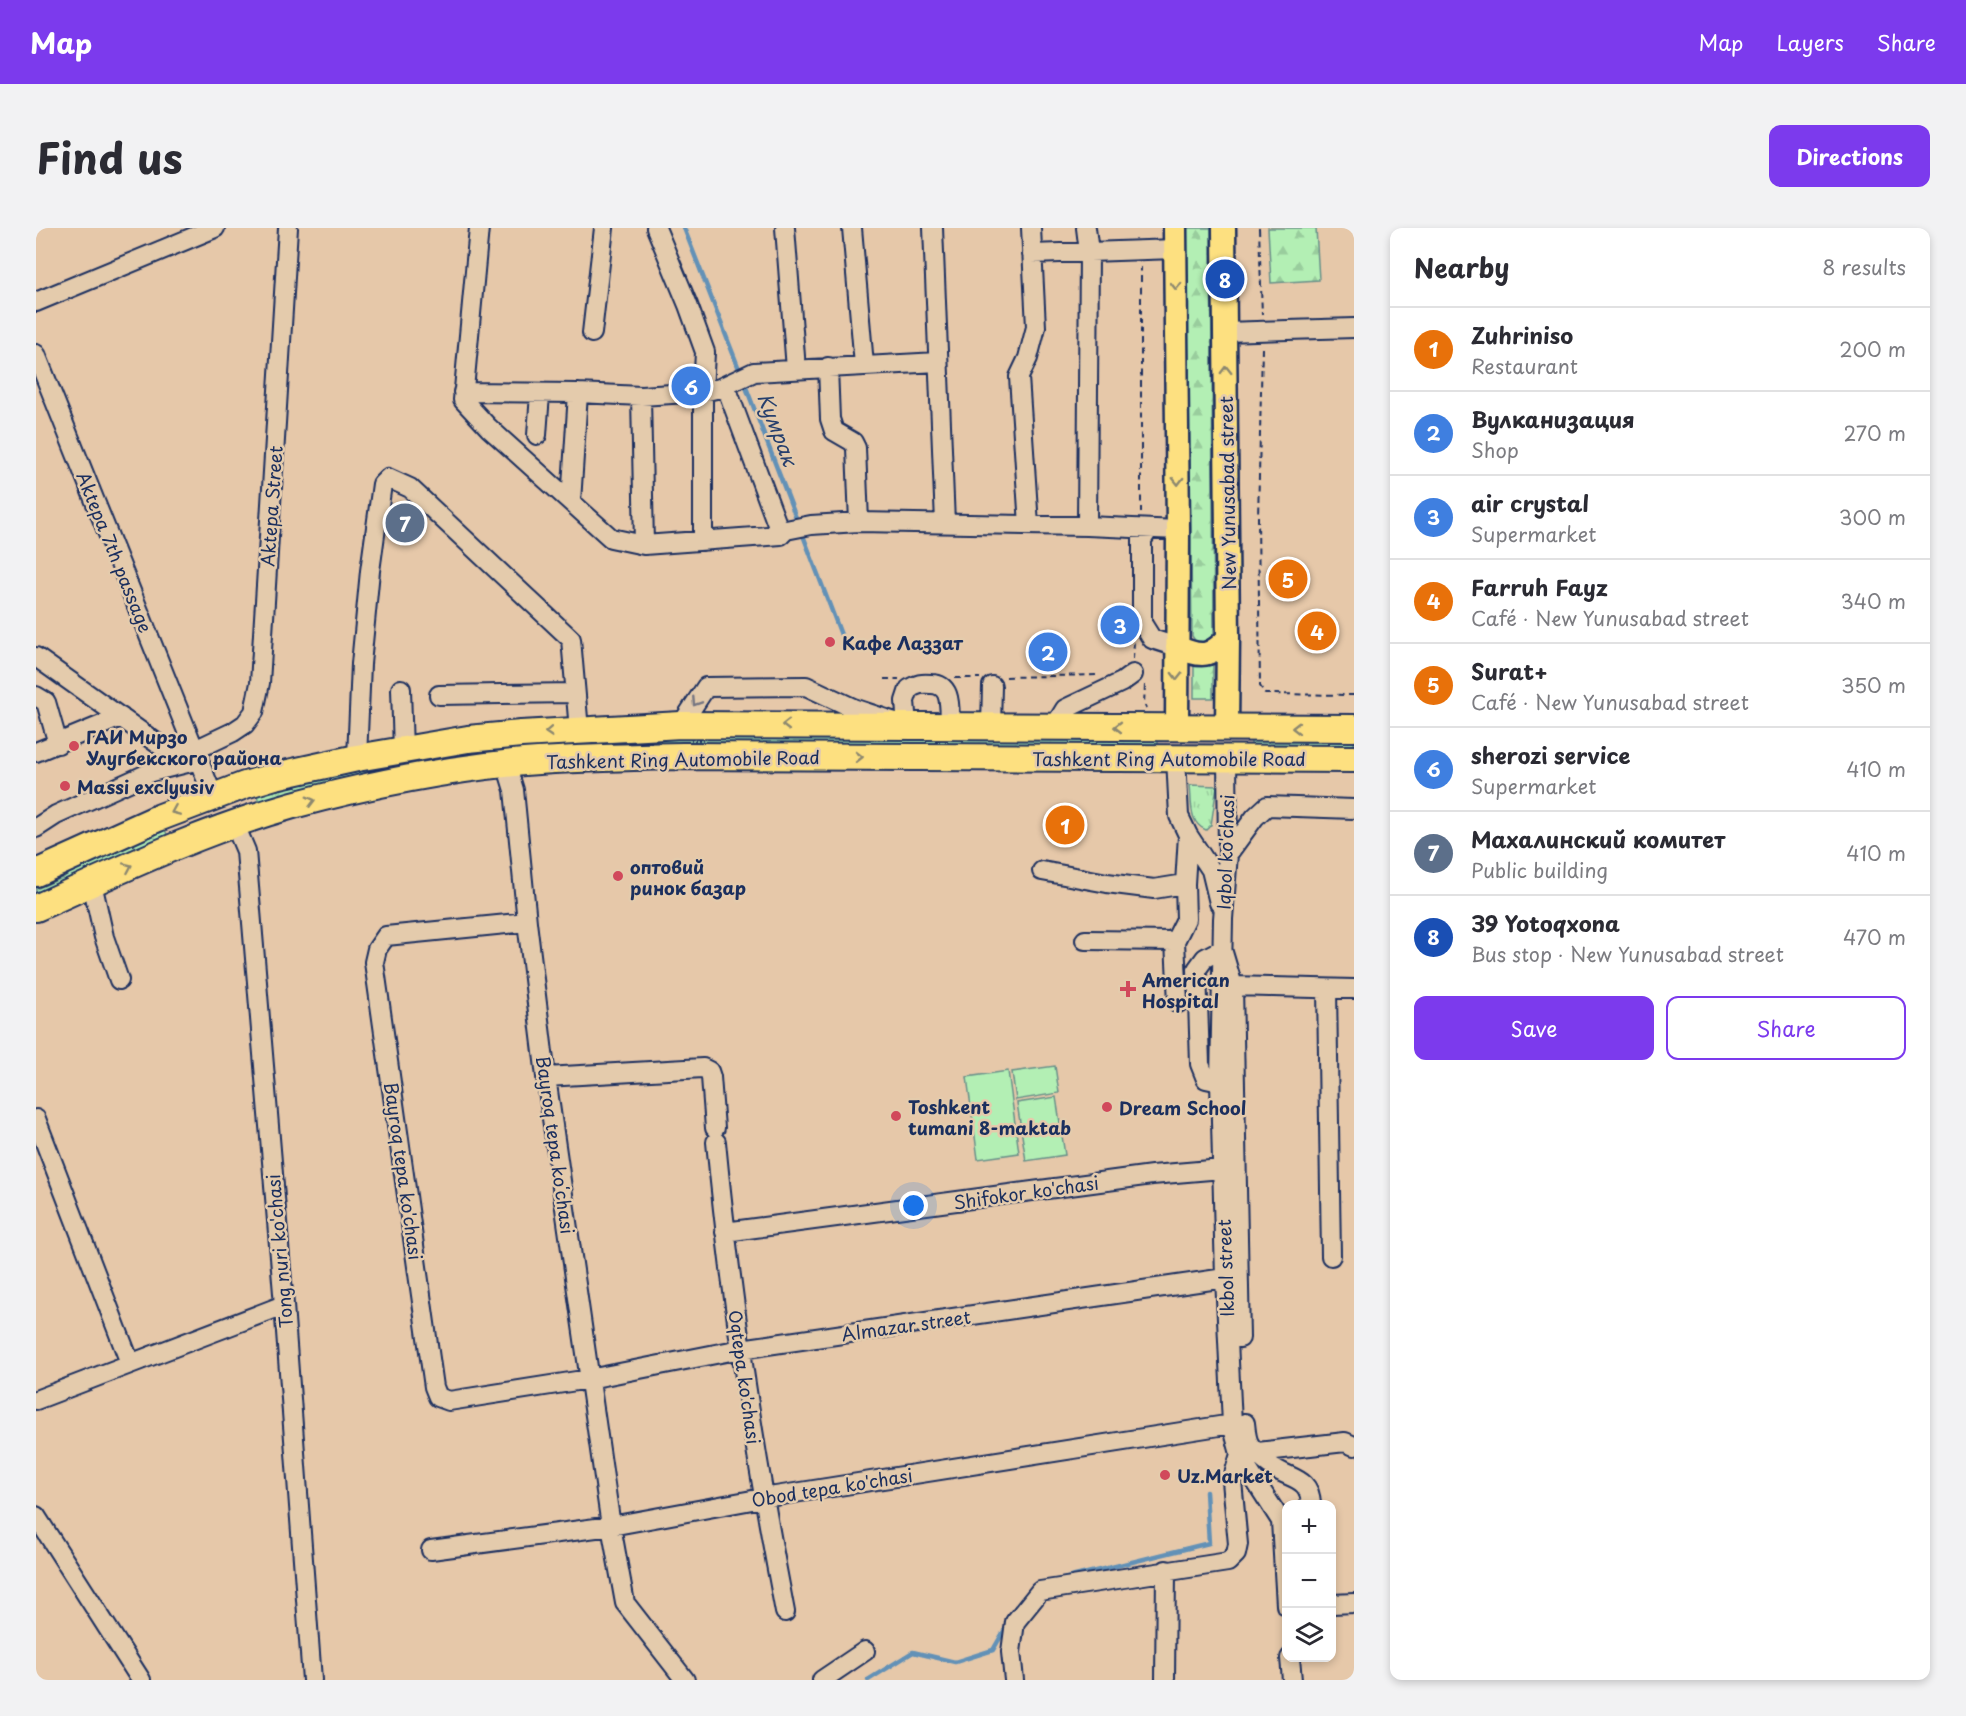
<!DOCTYPE html>
<html lang="en">
<head>
<meta charset="utf-8">
<style>
	body { margin:0; font-family:"Playpen Sans",sans-serif; background:#f2f2f3; color:#2b2b33 }
	.controls { position:absolute; right:18px; bottom:18px; display:grid; overflow:hidden; border-radius:12px; box-shadow:0 3px 9px #0003 }
	.controls button { width:54px; height:54px; display:grid; place-items:center; padding:0; border:0; border-bottom:2px solid #e1e1e2; background:#fff; color:#2b2b33; font:30px sans-serif }
	.you { position:absolute; left:878px; top:978px; width:21px; height:21px; margin:-15px; border:4px solid #fff; border-radius:50%; background:#1a73e8; box-shadow:0 0 0 9px #1a73e833 }
	.badge { display:grid; place-items:center; width:39px; height:39px; border-radius:50%; background:#7c3aed; color:#fff; font-size:20px; font-weight:700 }
	.pin { position:absolute; translate:-50% -50%; border:3px solid #fff; box-shadow:0 2px 6px #0006 }
	.list { margin:0; padding:0; list-style:none }
	h2 { display:flex; justify-content:space-between; align-items:center; height:78px; margin:0; padding:0 24px; font-size:26px }
	h2 small { font-size:20px; font-weight:400; color:#7c7c81 }
	.list li { display:grid; grid-template-columns:39px 1fr auto; gap:18px; align-items:center; box-sizing:border-box; height:84px; padding:0 24px; border-top:2px solid #e1e1e2 }
	.list b { display:block; font-size:22px; white-space:nowrap }
	.list p { margin:0; font-size:20px; white-space:nowrap; color:#7c7c81 }
	.list em { font-size:20px; font-style:normal; color:#7c7c81 }
	.actions { display:flex; gap:12px; padding:18px 24px }
	.actions a { flex:1; padding:14px 0; border:2px solid #7c3aed; border-radius:12px; text-align:center; font-size:21px; color:#7c3aed }
	.actions .main { background:#7c3aed; color:#fff }
	.icon { flex:none; width:33px; height:33px; fill:none; stroke:currentColor; stroke-width:2; stroke-linecap:round; stroke-linejoin:round }
	.map { position:relative; flex:none; width:1318px; height:1452px; overflow:hidden; border-radius:12px }
	header { display:flex; align-items:center; gap:36px; box-sizing:border-box; height:84px; padding:0 30px; background:#7c3aed; color:#fff }
	header strong { font-size:28px }
	nav { display:flex; gap:33px; margin-inline-start:auto; font-size:21px }
	.intro { display:flex; align-items:center; justify-content:space-between; box-sizing:border-box; height:144px; padding:0 36px }
	h1 { margin:0; font-size:42px }
	.button { padding:15px 27px; border-radius:12px; background:#7c3aed; color:#fff; font-size:21px; font-weight:700 }
	main { display:flex; gap:36px; padding:0 36px }
	aside { flex:1; background:#fff; border-radius:12px; box-shadow:0 3px 9px #0003 }
	.map>svg:first-child { display:block }
</style>
</head>
<body>
<header>
<strong>Map</strong>
<nav><a>Map</a><a>Layers</a><a>Share</a></nav>
</header>
<div class="intro"><h1>Find us</h1><a class="button">Directions</a></div>
<main>
<div class="map">
<svg width="1318" height="1452" viewBox="0 0 1318 1452">
	<defs>
		<pattern id="grass-tufts" width="24" height="20" patternUnits="userSpaceOnUse" patternTransform="scale(1.5)"><rect width="24" height="20" fill="#b3efb4"/><path d="M3 7l-1-3M5 7V3M7 7l1-3M15 17l-1-3M17 17v-4M19 17l1-3" fill="none" stroke="#99cd9d"/></pattern>
		<pattern id="forest-firs" width="22" height="20" patternUnits="userSpaceOnUse" patternTransform="scale(1.5)"><rect width="22" height="20" fill="#b3efb4"/><path d="M5 1l3.5 6h-7zM16 11l3.5 6h-7z" fill="#99cd9d"/></pattern>
	</defs>
	<rect width="100%" height="100%" fill="#e6c8a9"/>
	<filter id="ink" filterUnits="userSpaceOnUse"><feTurbulence type="fractalNoise" baseFrequency=".0167" numOctaves="2"/><feDisplacementMap in="SourceGraphic" scale="12" xChannelSelector="R" yChannelSelector="G"/><feConvolveMatrix kernelMatrix="1 2 1 2 8 2 1 2 1" color-interpolation-filters="sRGB"/></filter>
	<g filter="url(#ink)">
		<path fill="url(#grass-tufts)" stroke="#678f89" stroke-width="1.5" d="M 622,510 L 1122,511 L 1122,521 L 456,529 L 455,520 Z
			M 1215,512 L 1318,512 L 1318,522 L 1215,522 Z
			M 405,527 L 406,536 L 223,576 L 221,567 L 313,544 Z
			M 1154,557 L 1181,558 L 1175,597 L 1170,602 C 1152,595 1156,573 1154,557 Z
			M 128,599 L 132,609 L 0,669 L 0,661 L 28,649 L 33,644 Z"/>
		<path fill="url(#forest-firs)" stroke="#678f89" stroke-width="1.5" d="M 1151,0 L 1175,0 L 1178,408 C 1172,415 1169,416 1160,414 L 1156,408 Z
			M 1232,0 L 1280,0 L 1283,52 L 1235,55 Z
			M 1158,433 L 1177,433 L 1177,470 L 1158,470 Z"/>
		<path fill="#b3efb4" stroke="#678f89" stroke-width="1.5" d="M 1019,838 L 1023,865 L 980,872 L 976,844 Z
			M 972,843 L 983,925 L 942,931 L 931,849 Z
			M 1020,869 L 1029,927 L 990,933 L 981,875 Z"/>
		<g fill="none" stroke-linecap="round" stroke-linejoin="round">
			<path stroke="#6291b7" stroke-width="4.5" d="M 648,0 L 705,146
				M 708,154 L 762,295
				M 765,302 L 807,412
				M 1027,1351 L 1173,1315 L 1170,1264
				M 832,1452 L 877,1424 L 919,1434 L 957,1422 L 972,1396"/>
			<g stroke="#1b2f5e" stroke-width="22">
				<path id="minor" d="M 443,0 L 427,172 L 453,200 L 575,310 L 608,317 L 745,307 L 750,302 L 775,297 L 823,294 L 1051,298 L 1142,302
					M 620,0 L 652,77 L 669,124 L 667,164 L 684,160 L 692,164 L 745,307
					M 749,0 L 760,141
					M 816,0 L 828,137
					M 897,0 L 909,295
					M 1050,0 L 1053,24 L 1051,298
					M 996,26 L 1139,21
					M 0,74 L 179,0
					M 1189,104 L 1318,100
					M 556,105 L 568,0
					M 0,126 L 177,568
					M 792,139 L 794,191 L 798,203 L 817,214 L 820,220 L 823,294
					M 684,160 L 718,144 L 902,134
					M 427,164 L 542,165 L 605,168 L 667,164 L 667,313
					M 605,168 L 608,317
					M 501,207 L 504,166
					M 535,274 L 542,165
					M 993,297 L 983,149 L 992,130 L 1000,99 L 995,0
					M 1113,301 L 1106,312 L 1106,395 L 1116,411 L 1141,419
					M 0,429 L 125,518 L 159,522 L 197,504 L 209,496 L 218,484 L 224,455 L 252,0
					M 365,461 L 367,522
					M 403,467 L 539,465
					M 0,468 L 10,474 L 22,516
					M 645,497 L 670,459 L 770,458 L 817,480 L 871,498 L 869,473 L 873,461 C 881,456 886,455 895,456 C 917,456 913,481 914,497
					M 955,498 L 956,458
					M 1018,499 L 1029,481 L 1086,454 L 1097,446
					M 0,524 L 85,489
					M 321,530 L 325,436 L 334,343 L 346,256 L 352,250 L 374,260 L 535,411 L 543,502
					M 1140,530 L 1143,588 L 1152,607 L 1175,642 L 1183,675
					M 1191,530 L 1192,626 L 1187,691 L 1184,854 L 1189,1050 L 1196,1196 L 1204,1226 L 1209,1237 L 1245,1293 L 1250,1377
					M 470,536 L 478,562 L 491,694 L 510,849 L 575,1298 L 589,1375 L 649,1452
					M 199,597 L 210,623 L 248,1077 L 276,1452
					M 0,600 L 20,587 L 115,544 L 163,532
					M 1192,626 L 1219,589 L 1231,578 L 1318,581
					M 1006,643 L 1071,655 L 1118,661 L 1149,656
					M 56,655 L 68,709 L 83,752
					M 491,694 L 350,708 L 341,721 L 338,734 L 398,1159 L 402,1169 L 413,1173 L 553,1151 L 705,1121 L 1189,1050
					M 1049,712 L 1139,713
					M 1197,758 L 1204,1110
					M 1291,761 L 1295,1028
					M 1142,775 L 1139,713 L 1150,691 L 1149,656 L 1152,607
					M 510,849 L 667,840 L 673,843 L 675,849 L 679,900
					M 1184,854 L 1170,851 L 1164,836 L 1161,741 L 1169,730 L 1186,721 L 1197,758 L 1318,761
					M 0,891 L 94,1135
					M 680,914 C 695,1071 719,1228 749,1384
					M 689,1004 L 1116,947 L 1186,941
					M 0,1172 L 248,1077
					M 1209,1195 C 1210,1202 1210,1211 1214,1217 C 1219,1224 1228,1233 1234,1237 C 1253,1252 1274,1248 1275,1276
					M 1222,1224 L 1309,1214 L 1318,1218
					M 0,1288 L 105,1452
					M 395,1322 L 575,1298 L 727,1270 L 1196,1196
					M 1296,1376 L 1318,1375
					M 1254,1430 L 1256,1452
					M 786,1452 L 829,1423
					M 978,1452 L 975,1424 L 979,1394 L 1004,1363 L 1192,1334 L 1200,1326 L 1202,1316 L 1196,1253 L 1204,1226
					M 1129,1452 L 1130,1342"/>
			</g>
			<g stroke="#1b2f5e" stroke-width="27">
				<path id="major" d="M 1139,0 L 1142,302 L 1141,499
					M 1188,0 L 1192,410 L 1191,499
					M 1141,419 C 1166,430 1174,429 1192,410"/>
			</g>
			<g stroke="#1b2f5e" stroke-width="30">
				<path id="highway" d="M 0,645 L 122,590 L 209,557 L 239,548 L 321,530 L 432,511 L 485,506 L 645,497 L 1318,500
					M 0,680 C 84,642 168,602 257,577 C 331,557 411,541 488,534 C 541,530 594,529 647,528 L 1318,531"/>
			</g>
			<path stroke="#1b2f5e" stroke-width="2" stroke-dasharray="6 4.5" stroke-linecap="butt" d="M 1223,0 L 1226,87
				M 1226,120 L 1222,290 L 1224,458 L 1229,466 L 1318,467
				M 1105,285 L 1105,39
				M 1097,431 L 1098,413
				M 970,449 L 1061,447
				M 919,450 L 944,450
				M 848,451 L 863,451
				M 1109,457 L 1108,476 L 1110,480"/>
			<use href="#minor" stroke="#e4cbac" stroke-width="18"/>
			<use href="#major" stroke="#fde080" stroke-width="22"/>
			<use href="#highway" stroke="#fde080" stroke-width="26"/>
		</g>
		<defs><path id="oneway-chevron" d="M-2-3.5L2.5 0L-2 3.5" fill="none" stroke-width="1.6" stroke-linecap="round" stroke-linejoin="round" transform="scale(1.5)"/></defs>
		<g stroke="#8c886f">
			<use href="#oneway-chevron" transform="translate(1140 58) rotate(90)"/>
			<use href="#oneway-chevron" transform="translate(1190 142) rotate(-91)"/>
			<use href="#oneway-chevron" transform="translate(1142 253) rotate(89)"/>
			<use href="#oneway-chevron" transform="translate(1141 448) rotate(91)"/>
			<use href="#oneway-chevron" transform="translate(750 497) rotate(-180)"/>
			<use href="#oneway-chevron" transform="translate(1082 499) rotate(180)"/>
			<use href="#oneway-chevron" transform="translate(1260 500) rotate(180)"/>
			<use href="#oneway-chevron" transform="translate(513 504) rotate(177)"/>
			<use href="#oneway-chevron" transform="translate(823 529)"/>
			<use href="#oneway-chevron" transform="translate(275 573) rotate(-15)"/>
			<use href="#oneway-chevron" transform="translate(139 583) rotate(157)"/>
			<use href="#oneway-chevron" transform="translate(92 639) rotate(-24)"/>
		</g>
		<use stroke="#757581" href="#oneway-chevron" transform="translate(660 474) rotate(123)"/>
	</g>
	<g fill="#d1495b" stroke="#e4cbac" stroke-width="2">
		<circle cx="794" cy="414" r="6"/>
		<circle cx="38" cy="518" r="6"/>
		<circle cx="29" cy="558" r="6"/>
		<circle cx="582" cy="648" r="6"/>
		<path d="M1089 752h6v6h6v6h-6v6h-6v-6h-6v-6h6z"/>
		<circle cx="1071" cy="879" r="6"/>
		<circle cx="860" cy="888" r="6"/>
		<circle cx="1129" cy="1247" r="6"/>
	</g>
	<g text-anchor="middle" dominant-baseline="central" stroke-width="5" stroke-linejoin="round" paint-order="stroke">
		<g font-size="18" fill="#1b2f5e" stroke="#e4cbac">
			<text transform="translate(1191 265) rotate(-91)">New Yunusabad street</text>
			<text transform="translate(235 278) rotate(-86)">Aktepa Street</text>
			<text transform="translate(79 324) rotate(68)">Aktepa 7th passage</text>
			<text x="1133" y="530">Tashkent Ring Automobile Road</text>
			<text transform="translate(647 531) rotate(-1)">Tashkent Ring Automobile Road</text>
			<text transform="translate(1189 624) rotate(-88)">Iqbol ko'chasi</text>
			<text transform="translate(520 917) rotate(82)">Bayroq tepa koʻchasi</text>
			<text transform="translate(368 943) rotate(82)">Bayroq tepa ko'chasi</text>
			<text transform="translate(990 964) rotate(-8)">Shifokor ko'chasi</text>
			<text transform="translate(243 1023) rotate(-95)">Tong nuri ko'chasi</text>
			<text transform="translate(1189 1040) rotate(-92)">Ikbol street</text>
			<text transform="translate(870 1097) rotate(-8)">Almazar street</text>
			<text transform="translate(709 1149) rotate(82)">Oqtepa ko'chasi</text>
			<text transform="translate(796 1259) rotate(-9)">Obod tepa ko'chasi</text>
		</g>
		<g font-size="18" font-weight="bold" fill="#1b2f5e" stroke="#e4cbac" text-anchor="start">
			<text x="806" y="414">Кафе Лаззат</text>
			<text x="50" y="508">ГАИ Мирзо<tspan x="50" dy="21">Улугбекского района</tspan></text>
			<text x="41" y="558">Massi exclyusiv</text>
			<text x="594" y="638">оптовий<tspan x="594" dy="21">ринок базар</tspan></text>
			<text x="1106" y="751">American<tspan x="1106" dy="21">Hospital</tspan></text>
			<text x="872" y="878">Toshkent<tspan x="872" dy="21">tumani 8-maktab</tspan></text>
			<text x="1083" y="879">Dream School</text>
			<text x="1141" y="1247">Uz.Market</text>
		</g>
		<g font-size="20" font-style="italic" fill="#273f6d" stroke="#e4cbac">
			<text transform="translate(742 201) rotate(69)">Кумрак</text>
		</g>
	</g>
</svg>
<div class="controls">
<button>+</button>
<button>−</button>
<button><svg class="icon" aria-label="layers" viewBox="0 0 24 24"><path d="M12 4l9 5-9 5-9-5zM3 14l9 5 9-5"/></svg></button>
</div>
<div class="you"></div>
<div class="pin badge" style="left:1029px;top:597px;background:#e8710a">1</div>
<div class="pin badge" style="left:1012px;top:424px;background:#3f7fe0">2</div>
<div class="pin badge" style="left:1084px;top:397px;background:#3f7fe0">3</div>
<div class="pin badge" style="left:1281px;top:403px;background:#e8710a">4</div>
<div class="pin badge" style="left:1252px;top:351px;background:#e8710a">5</div>
<div class="pin badge" style="left:655px;top:158px;background:#3f7fe0">6</div>
<div class="pin badge" style="left:369px;top:295px;background:#5c6f8a">7</div>
<div class="pin badge" style="left:1189px;top:51px;background:#1a4fb4">8</div>
</div>
<aside>
<h2>Nearby<small>8 results</small></h2>
<ul class="list">
<li><span class="badge" style="background:#e8710a">1</span><div><b>Zuhriniso</b><p>Restaurant</p></div><em>200 m</em></li>
<li><span class="badge" style="background:#3f7fe0">2</span><div><b>Вулканизация</b><p>Shop</p></div><em>270 m</em></li>
<li><span class="badge" style="background:#3f7fe0">3</span><div><b>air crystal</b><p>Supermarket</p></div><em>300 m</em></li>
<li><span class="badge" style="background:#e8710a">4</span><div><b>Farruh Fayz</b><p>Café · New Yunusabad street</p></div><em>340 m</em></li>
<li><span class="badge" style="background:#e8710a">5</span><div><b>Surat+</b><p>Café · New Yunusabad street</p></div><em>350 m</em></li>
<li><span class="badge" style="background:#3f7fe0">6</span><div><b>sherozi service</b><p>Supermarket</p></div><em>410 m</em></li>
<li><span class="badge" style="background:#5c6f8a">7</span><div><b>Махалинский комитет</b><p>Public building</p></div><em>410 m</em></li>
<li><span class="badge" style="background:#1a4fb4">8</span><div><b>39 Yotoqxona</b><p>Bus stop · New Yunusabad street</p></div><em>470 m</em></li>
</ul>
<div class="actions"><a class="main">Save</a><a>Share</a></div>
</aside>
</main>
</body>
</html>
